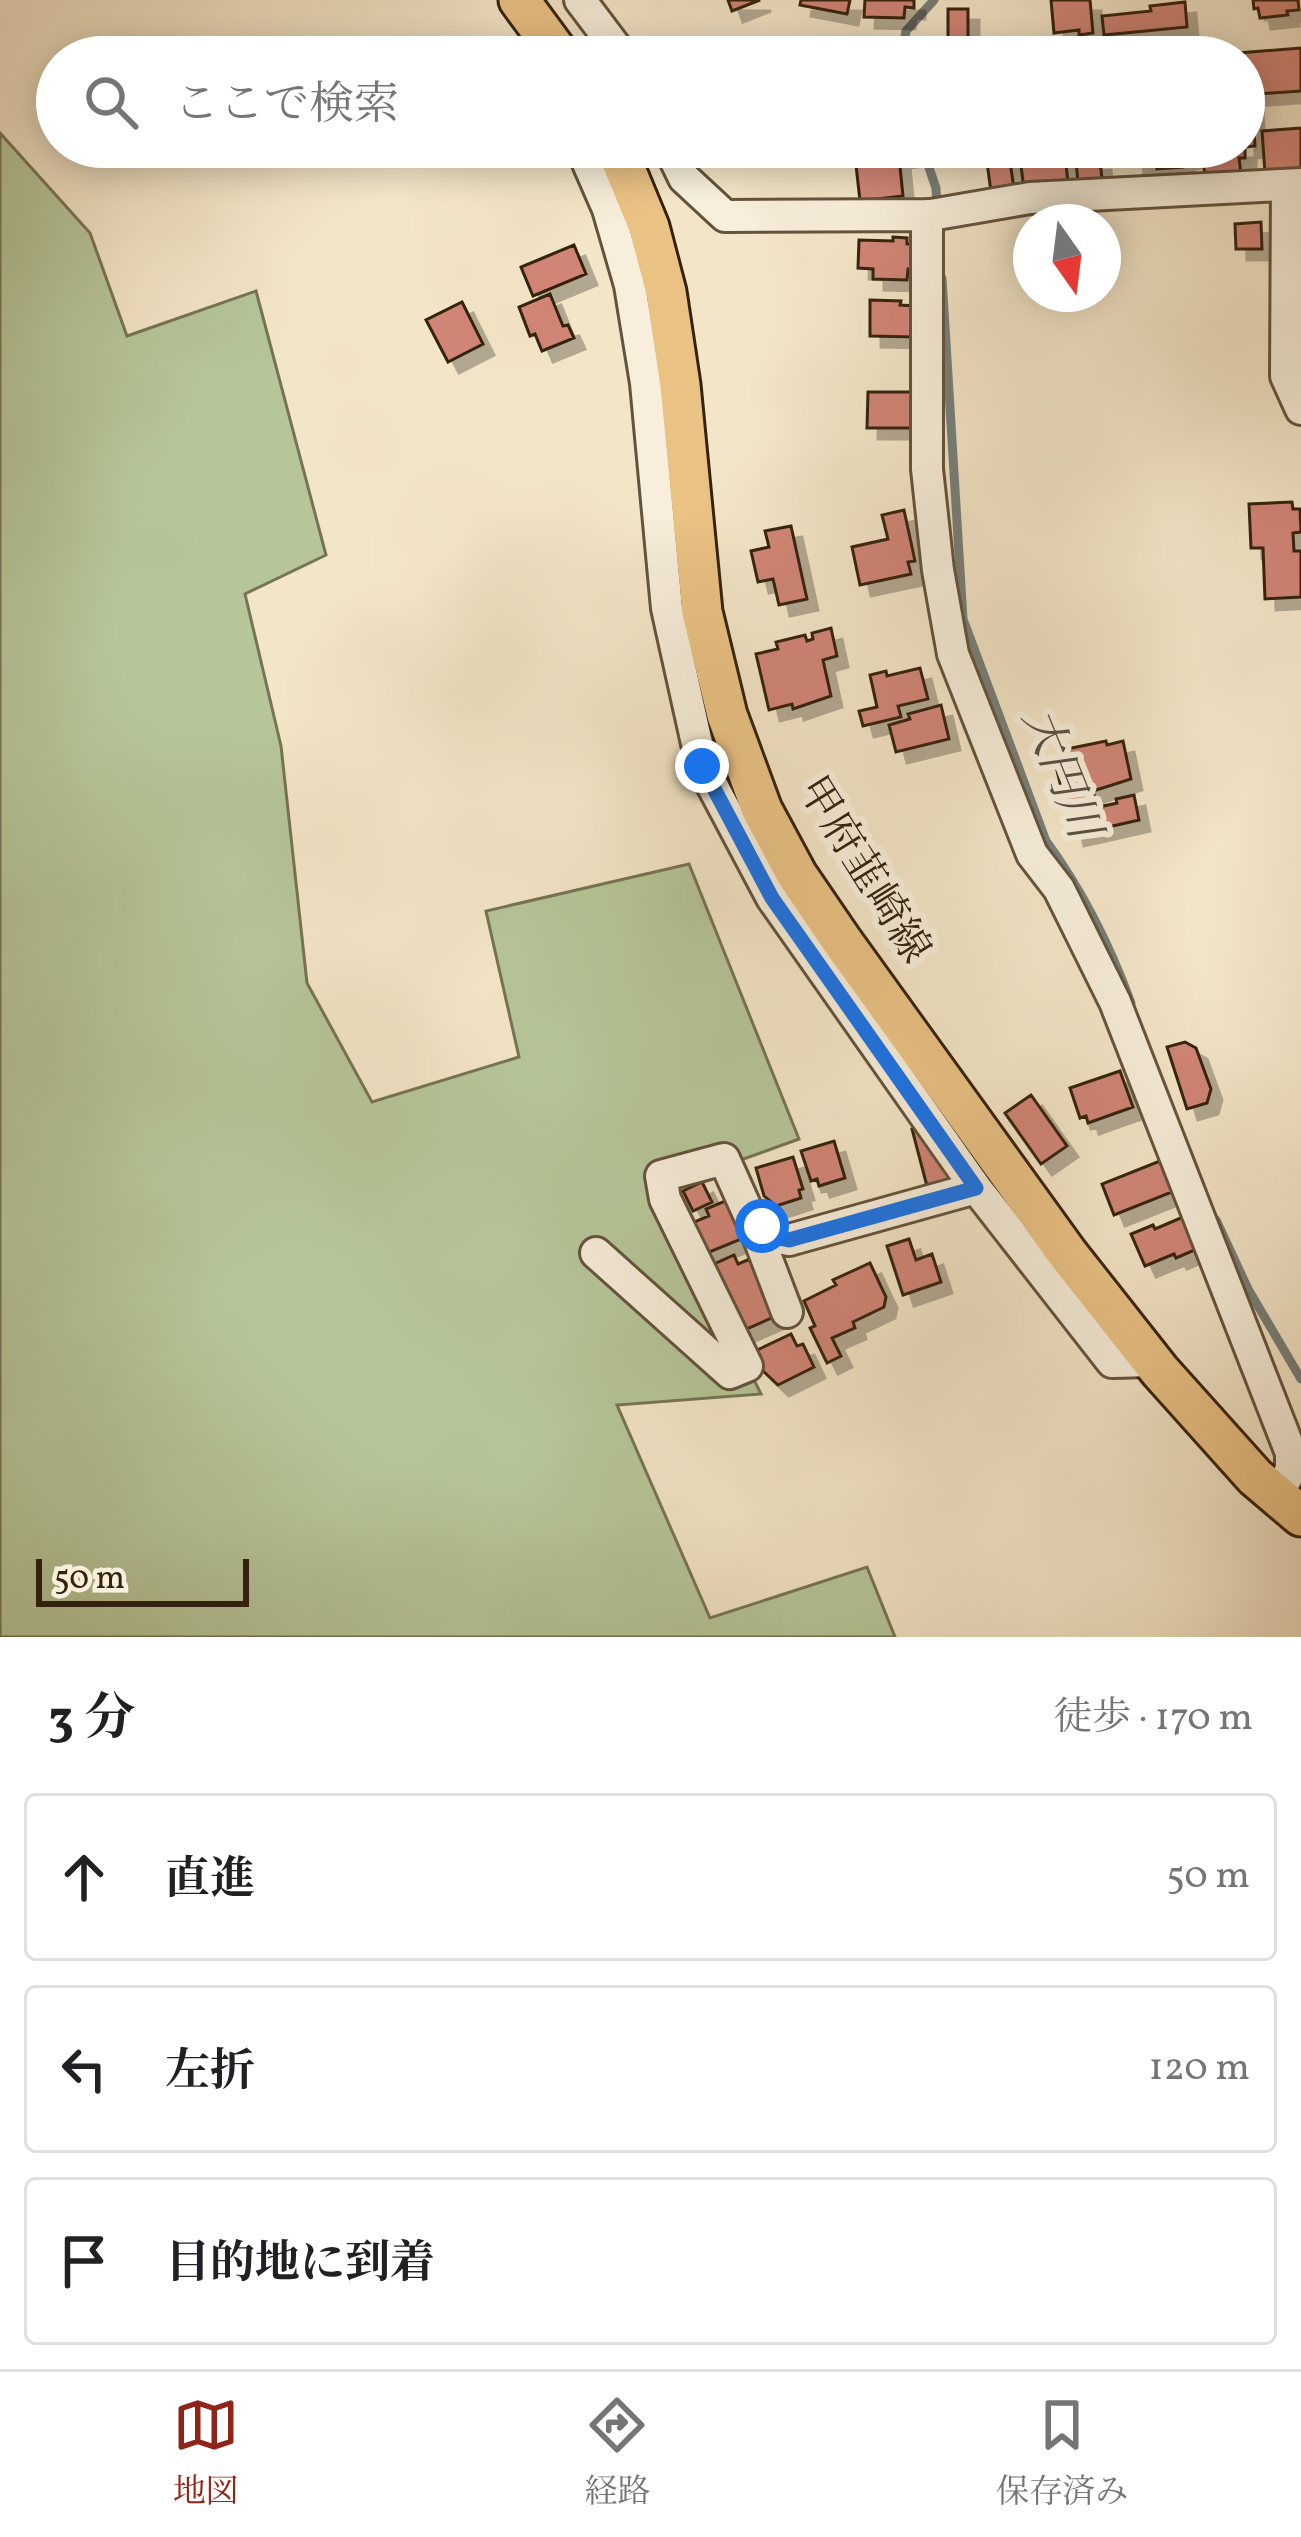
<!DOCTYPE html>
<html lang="ja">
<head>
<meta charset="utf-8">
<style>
	body { margin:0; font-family:Vollkorn,"Noto Serif JP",serif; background:#f6f6f6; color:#202124 }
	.compass { position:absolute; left:1013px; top:204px; width:108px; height:108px; border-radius:50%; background:#fff; box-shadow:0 6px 30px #0003; rotate:166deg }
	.scale { position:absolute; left:36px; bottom:30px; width:213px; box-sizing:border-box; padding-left:12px; border:6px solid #35220e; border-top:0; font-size:33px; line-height:42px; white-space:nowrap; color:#35220e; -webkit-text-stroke:9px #f7eedb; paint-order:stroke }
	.stop { position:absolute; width:36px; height:36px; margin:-27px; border:9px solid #1a73e8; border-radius:50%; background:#fff }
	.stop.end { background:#1a73e8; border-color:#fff; box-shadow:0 3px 12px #0008 }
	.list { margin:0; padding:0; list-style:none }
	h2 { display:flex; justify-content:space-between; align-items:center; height:156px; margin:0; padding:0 48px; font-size:51px }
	h2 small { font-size:39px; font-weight:400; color:#757577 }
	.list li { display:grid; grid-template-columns:78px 1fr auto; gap:36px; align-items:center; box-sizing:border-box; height:168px; margin:0 24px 24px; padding:0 24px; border:3px solid #e0e0e0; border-radius:12px }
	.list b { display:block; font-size:45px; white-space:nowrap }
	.list em { font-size:39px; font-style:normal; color:#757577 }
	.icon { flex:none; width:66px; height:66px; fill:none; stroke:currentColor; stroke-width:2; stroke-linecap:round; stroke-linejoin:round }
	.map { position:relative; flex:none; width:1301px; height:1637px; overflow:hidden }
	.search { position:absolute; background:#fff; box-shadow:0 6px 30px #0003; left:36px; right:36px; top:36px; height:132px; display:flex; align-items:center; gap:30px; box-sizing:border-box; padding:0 42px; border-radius:66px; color:#757577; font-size:45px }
	.sheet { height:732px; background:#fff }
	nav { display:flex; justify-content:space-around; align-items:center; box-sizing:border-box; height:168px; border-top:3px solid #e0e0e0; background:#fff; font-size:33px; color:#757577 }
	nav a { display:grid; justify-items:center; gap:6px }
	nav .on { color:#8f2418 }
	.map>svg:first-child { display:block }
</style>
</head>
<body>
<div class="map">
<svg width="1301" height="1637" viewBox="0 0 1301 1637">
	<defs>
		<filter id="shadow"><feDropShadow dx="11" dy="11" stdDeviation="0" flood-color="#0004"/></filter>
	</defs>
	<rect width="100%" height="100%" fill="#f3e5c7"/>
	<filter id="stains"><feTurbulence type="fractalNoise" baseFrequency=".00167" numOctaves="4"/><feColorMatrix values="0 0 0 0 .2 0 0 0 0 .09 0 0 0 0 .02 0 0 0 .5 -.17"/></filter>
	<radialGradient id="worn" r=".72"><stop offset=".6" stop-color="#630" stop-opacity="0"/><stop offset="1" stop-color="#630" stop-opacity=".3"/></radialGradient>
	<path fill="#b6c699" stroke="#767454" stroke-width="3" d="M 0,133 L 90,233 L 127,336 L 256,291 L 326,555 L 245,594 L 281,746 L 307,983 L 372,1102 L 519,1057 L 486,911 L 689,864 L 799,1139 L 660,1189 L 761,1394 L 617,1405 L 710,1618 L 867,1567 L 895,1637 L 0,1637 Z"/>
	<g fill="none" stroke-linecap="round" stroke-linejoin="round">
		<path stroke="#767e79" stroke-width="9" d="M 902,57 L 906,31 L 934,0
			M 922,147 L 936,188 L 937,207
			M 942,278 L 963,619 L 1046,841 C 1082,890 1110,946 1131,1003
			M 1216,1220 L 1248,1289 L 1301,1379"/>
	</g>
	<path fill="#d18576" stroke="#35220e" stroke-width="3" filter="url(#shadow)" d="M 728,0 L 760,0 L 732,11 Z
		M 801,0 L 850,0 L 847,14 L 800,5 Z
		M 865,0 L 914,0 L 914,8 L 905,7 L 904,18 L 864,17 Z
		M 1051,0 L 1090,0 L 1093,33 L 1079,35 L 1079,30 L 1054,33 Z
		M 1253,0 L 1298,0 L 1299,10 L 1287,11 L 1288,15 L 1260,18 L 1258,8 L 1254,9 Z
		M 1185,2 L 1187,27 L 1104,35 L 1102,16 L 1151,11 L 1150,6 Z
		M 948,9 L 968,9 L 968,57 L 930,57 L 930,40 L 948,40 Z
		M 1301,48 L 1301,91 L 1244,95 L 1244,57 L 1188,57 Z
		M 1252,102 L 1255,146 L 1245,147 L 1245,158 L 1239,158 L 1241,174 L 1205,177 L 1202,147 L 1244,147 L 1244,103 Z
		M 1301,128 L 1301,170 L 1265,173 L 1262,131 Z
		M 854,147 L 906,147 L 907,156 L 899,157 L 903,196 L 860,201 Z
		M 985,147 L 1008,147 L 1014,189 L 991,192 Z
		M 1132,147 L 1190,147 L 1191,157 L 1183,158 L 1183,167 L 1157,169 L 1157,162 L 1133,165 Z
		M 1065,153 L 1068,184 L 1024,189 L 1020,158 Z
		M 1100,159 L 1102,180 L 1078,183 L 1076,161 Z
		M 1261,222 L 1262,249 L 1236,249 L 1235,224 Z
		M 893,237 L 907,238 L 907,244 L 915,244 L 914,269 L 908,269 L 907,280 L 873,279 L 873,269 L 858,268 L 859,240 L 893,241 Z
		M 574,245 L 586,274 L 533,296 L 521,267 Z
		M 550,294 L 563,326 L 568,325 L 574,338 L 542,351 L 535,334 L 530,336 L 519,307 Z
		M 870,300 L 901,301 L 900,305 L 915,306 L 915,337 L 870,336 Z
		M 462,302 L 483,344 L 448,362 L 426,320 Z
		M 868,392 L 915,392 L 914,428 L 867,428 Z
		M 1292,502 L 1293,509 L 1300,509 L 1301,532 L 1293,533 L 1294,551 L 1301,551 L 1301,597 L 1265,599 L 1263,548 L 1251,548 L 1249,504 Z
		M 904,510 L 915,561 L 908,562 L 911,574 L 860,585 L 852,547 L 888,539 L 882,515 Z
		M 791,526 L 807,599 L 779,605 L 773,579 L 758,582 L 751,551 L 769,547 L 765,531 Z
		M 831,628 L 837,656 L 823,660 L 831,696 L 793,709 L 792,704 L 769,710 L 756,654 L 778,649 L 776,642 L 805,635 L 807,641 L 813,639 L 812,633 Z
		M 920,668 L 928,699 L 898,706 L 901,717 L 863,726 L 859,711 L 877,707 L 870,675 L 886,671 L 887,676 Z
		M 941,705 L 949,739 L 896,752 L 889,725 L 910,719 L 908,714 Z
		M 1106,741 L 1107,745 L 1123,741 L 1131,779 L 1093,791 L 1095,798 L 1065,804 L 1055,762 L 1069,759 L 1067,749 Z
		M 1134,795 L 1139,820 L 1073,835 L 1068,814 L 1117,803 L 1116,799 Z
		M 1185,1042 L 1196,1048 L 1211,1089 L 1207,1103 L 1187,1109 L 1167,1047 Z
		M 1120,1071 L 1133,1107 L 1088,1123 L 1086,1116 L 1080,1118 L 1070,1088 Z
		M 1031,1095 L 1067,1146 L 1041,1164 L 1005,1113 Z
		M 920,1127 L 955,1182 L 928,1190 L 912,1129 Z
		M 834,1141 L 845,1178 L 819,1186 L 817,1179 L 811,1181 L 801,1151 Z
		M 793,1157 L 803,1189 L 799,1190 L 801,1198 L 776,1206 L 764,1196 L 756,1168 Z
		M 1160,1161 L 1172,1192 L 1114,1215 L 1102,1184 Z
		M 702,1182 L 712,1202 L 693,1211 L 683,1191 Z
		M 730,1199 L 746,1237 L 707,1253 L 694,1222 L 709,1216 L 706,1209 Z
		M 1183,1217 L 1197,1249 L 1176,1258 L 1174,1254 L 1145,1266 L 1131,1234 L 1153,1225 L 1155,1229 Z
		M 909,1239 L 916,1260 L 932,1254 L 941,1282 L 903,1295 L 887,1246 Z
		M 734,1255 L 738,1264 L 750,1259 L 776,1316 L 742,1331 L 712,1265 Z
		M 870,1263 L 886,1297 L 884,1307 L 853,1322 L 855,1328 L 832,1338 L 841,1356 L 827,1363 L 810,1328 L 815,1326 L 804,1301 L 836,1285 L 833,1280 Z
		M 791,1334 L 797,1346 L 803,1344 L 814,1367 L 778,1385 L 761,1369 L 753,1352 Z"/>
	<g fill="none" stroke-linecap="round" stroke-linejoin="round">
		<g stroke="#64533c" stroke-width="36">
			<path id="minor" d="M 580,0 L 623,57
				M 581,147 L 608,209 L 630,285 L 646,383 L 667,608 L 702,766 L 772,898 L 976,1188 L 1112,1362 L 1152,1361
				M 669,147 L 684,178 L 725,216 L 931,215 L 1030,198 L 1301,184
				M 1287,185 L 1286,376 L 1301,409
				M 927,215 L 927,469 L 938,570 L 953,654 L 1032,854 L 1059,889 L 1115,1002 L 1291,1453 L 1291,1469 L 1277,1497
				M 755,1228 L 762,1226 L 773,1237 L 789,1240 L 976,1188
				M 596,1253 L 730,1373 L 747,1366 L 665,1199 L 661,1176 L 724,1159 L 755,1228 L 787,1312"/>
		</g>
		<g stroke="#35220e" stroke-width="45">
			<path id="major" d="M 519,0 L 561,57
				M 616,147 L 649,227 L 666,292 L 680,385 L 702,612 L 727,715 L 762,810 L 797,875 L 842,941 L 1067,1253 L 1160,1371 L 1255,1477 L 1301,1516"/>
		</g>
		<use href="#minor" stroke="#f7eedb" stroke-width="30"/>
		<use href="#major" stroke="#eac284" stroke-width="39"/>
	</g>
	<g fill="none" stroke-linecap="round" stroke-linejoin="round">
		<path stroke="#1a73e8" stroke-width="15" d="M 702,766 L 772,898 L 976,1188 L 789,1240 L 773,1237 L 762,1226"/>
	</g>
	<g text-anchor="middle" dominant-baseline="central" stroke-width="12" stroke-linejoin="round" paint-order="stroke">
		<g font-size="42" fill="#35220e" stroke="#f7eedb">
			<text transform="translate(862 871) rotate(58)">甲府韮崎線</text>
		</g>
		<g font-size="45" font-style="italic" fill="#565044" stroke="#f7eedb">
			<text transform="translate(1059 774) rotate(68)">大円川</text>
		</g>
	</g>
	<rect width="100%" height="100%" filter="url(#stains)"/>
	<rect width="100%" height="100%" fill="url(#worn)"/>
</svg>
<svg class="compass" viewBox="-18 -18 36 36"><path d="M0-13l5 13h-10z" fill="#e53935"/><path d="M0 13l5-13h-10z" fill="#757577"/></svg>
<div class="scale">50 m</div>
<div class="stop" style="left:762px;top:1226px"></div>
<div class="stop end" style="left:702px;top:766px"></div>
<div class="search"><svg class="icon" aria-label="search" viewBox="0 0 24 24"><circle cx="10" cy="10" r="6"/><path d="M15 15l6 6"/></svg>ここで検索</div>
</div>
<section class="sheet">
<h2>3 分<small>徒歩 · 170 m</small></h2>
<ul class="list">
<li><svg class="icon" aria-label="ahead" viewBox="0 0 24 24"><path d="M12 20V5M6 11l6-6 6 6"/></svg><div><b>直進</b></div><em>50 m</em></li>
<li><svg class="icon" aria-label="left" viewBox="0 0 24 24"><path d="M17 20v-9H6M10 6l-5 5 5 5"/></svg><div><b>左折</b></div><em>120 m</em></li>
<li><svg class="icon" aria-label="arrive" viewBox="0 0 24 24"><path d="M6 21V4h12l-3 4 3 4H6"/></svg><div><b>目的地に到着</b></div></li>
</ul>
</section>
<nav>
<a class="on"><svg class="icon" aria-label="map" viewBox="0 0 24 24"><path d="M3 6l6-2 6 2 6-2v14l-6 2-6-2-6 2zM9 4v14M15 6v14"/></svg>地図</a>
<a><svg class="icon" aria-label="directions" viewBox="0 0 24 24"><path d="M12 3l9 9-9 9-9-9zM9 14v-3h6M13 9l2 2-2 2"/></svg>経路</a>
<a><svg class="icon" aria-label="saved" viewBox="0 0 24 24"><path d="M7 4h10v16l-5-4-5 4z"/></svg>保存済み</a>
</nav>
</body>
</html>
